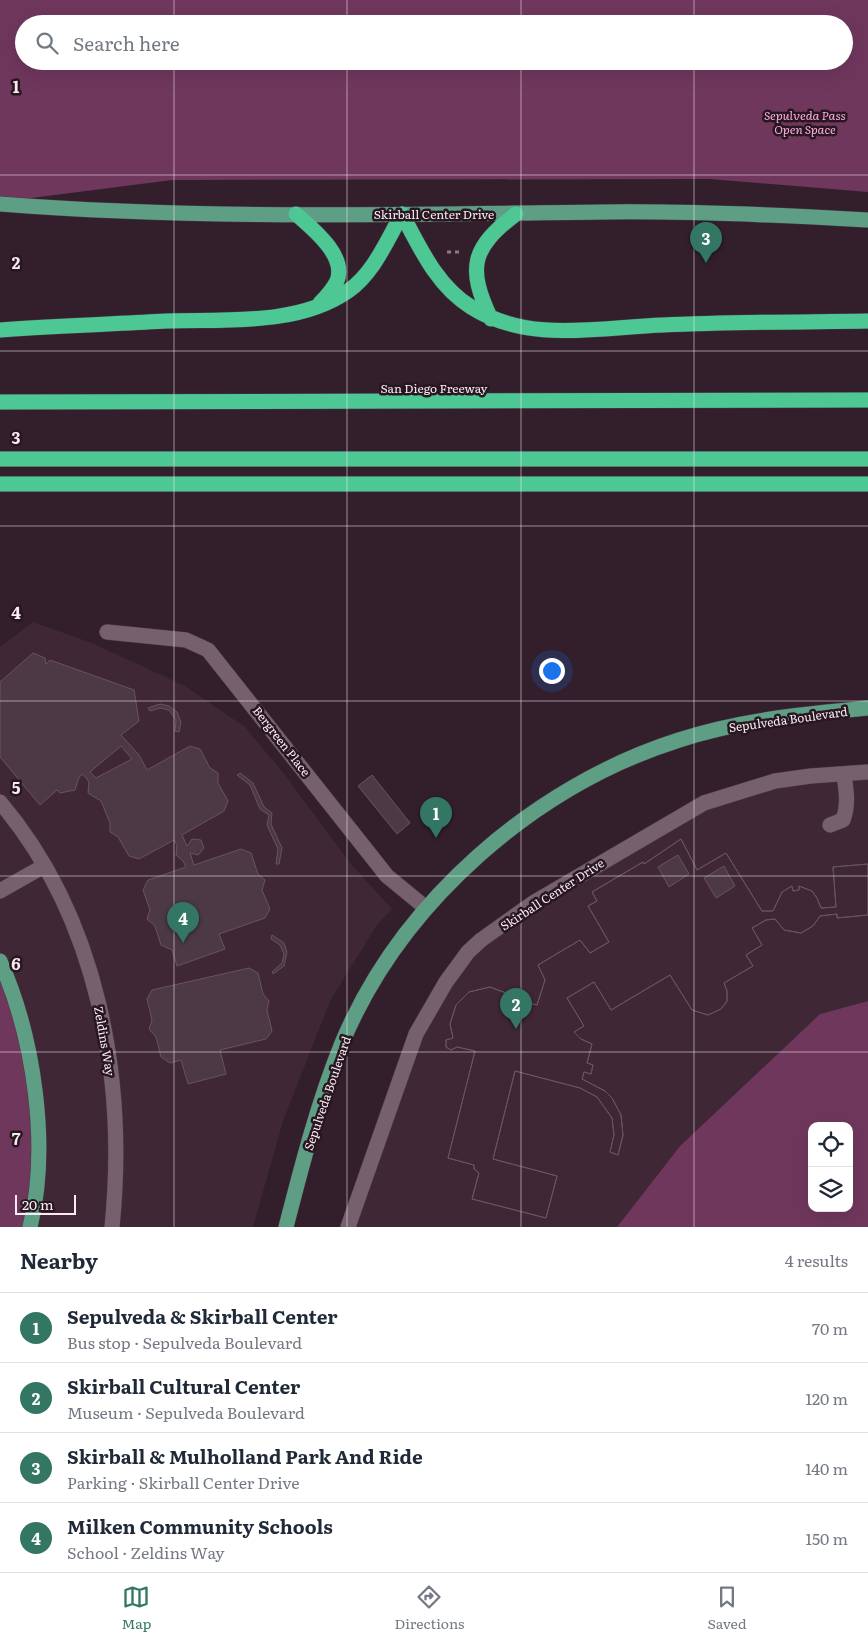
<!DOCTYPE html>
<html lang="en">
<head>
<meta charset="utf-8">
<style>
	body { margin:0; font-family:Literata,serif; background:#f2f2f3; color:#1f2937 }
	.controls { position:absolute; right:15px; bottom:15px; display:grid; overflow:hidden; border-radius:10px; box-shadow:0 5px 20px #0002 }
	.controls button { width:45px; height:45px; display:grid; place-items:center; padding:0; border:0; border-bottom:1px solid #e0e1e3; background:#fff; color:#1f2937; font:25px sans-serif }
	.scale { position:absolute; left:15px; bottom:12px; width:61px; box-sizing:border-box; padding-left:5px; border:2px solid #f8ebf2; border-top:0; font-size:14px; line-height:18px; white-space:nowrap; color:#f8ebf2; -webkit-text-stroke:4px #281621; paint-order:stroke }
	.you { position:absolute; left:551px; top:670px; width:18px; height:18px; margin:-12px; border:4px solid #fff; border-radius:50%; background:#1a73e8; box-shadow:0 0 0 8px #1a73e833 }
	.badge { display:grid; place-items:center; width:32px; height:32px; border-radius:50%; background:#337664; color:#fff; font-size:16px; font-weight:700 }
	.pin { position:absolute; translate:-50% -41px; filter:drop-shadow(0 1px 2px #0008) }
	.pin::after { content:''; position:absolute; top:26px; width:18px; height:15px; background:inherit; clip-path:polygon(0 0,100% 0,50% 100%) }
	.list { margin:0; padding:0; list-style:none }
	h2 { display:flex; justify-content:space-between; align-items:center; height:65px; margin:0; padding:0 20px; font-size:21px }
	h2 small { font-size:16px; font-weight:400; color:#747a83 }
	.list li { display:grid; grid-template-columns:32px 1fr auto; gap:15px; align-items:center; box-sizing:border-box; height:70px; padding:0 20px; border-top:1px solid #e0e1e3 }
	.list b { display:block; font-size:19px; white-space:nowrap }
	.list p { margin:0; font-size:16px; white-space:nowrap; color:#747a83 }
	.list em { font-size:16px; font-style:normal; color:#747a83 }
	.icon { flex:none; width:28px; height:28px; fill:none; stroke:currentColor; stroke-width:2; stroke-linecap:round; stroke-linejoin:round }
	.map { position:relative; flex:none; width:868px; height:1227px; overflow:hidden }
	.search { position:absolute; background:#fff; box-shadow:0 5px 20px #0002; left:15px; right:15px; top:15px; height:55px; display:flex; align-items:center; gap:12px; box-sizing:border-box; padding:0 18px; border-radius:28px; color:#747a83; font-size:19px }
	.sheet { height:345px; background:#fff }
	nav { display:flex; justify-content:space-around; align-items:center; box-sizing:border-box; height:70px; border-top:1px solid #e0e1e3; background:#fff; font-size:14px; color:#747a83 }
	nav a { display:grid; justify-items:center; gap:2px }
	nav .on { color:#337664 }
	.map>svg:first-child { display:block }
</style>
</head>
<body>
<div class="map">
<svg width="868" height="1227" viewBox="0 0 868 1227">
	<rect width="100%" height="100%" fill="#321f2b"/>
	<path fill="#3f2736" d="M 33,622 L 92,643 L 185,686 L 245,727 L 285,775 L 350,863 L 392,909 L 377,925 L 331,999 L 283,1121 L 253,1227 L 30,1227 L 0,961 L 0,647 Z
		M 868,772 L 868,1001 L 820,1014 L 680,1146 L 617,1227 L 348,1227 L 416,1034 L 446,982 L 533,903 L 742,791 Z"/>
	<path fill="#70375d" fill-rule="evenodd" d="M 0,0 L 868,0 L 868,192 L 710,179 L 172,180 L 0,202 ZM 24,24 L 844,24 L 844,61 L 24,61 Z
		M 0,961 L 37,1118 L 30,1227 L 0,1227 Z
		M 868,1001 L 868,1227 L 617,1227 L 680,1146 L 820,1014 ZM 812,1126 L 849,1126 L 849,1208 L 812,1208 Z"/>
	<path fill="#4d3945" stroke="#695360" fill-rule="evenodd" d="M 33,653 L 45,658 L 46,664 L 50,660 L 134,690 L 139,721 L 121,735 L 139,755 L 147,770 L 190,746 L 200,749 L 210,768 L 218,773 L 218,783 L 228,801 L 224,811 L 182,835 L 187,846 L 192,839 L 201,840 L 204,848 L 198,855 L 190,853 L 194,865 L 241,849 L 251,853 L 258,874 L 265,880 L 262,890 L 270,909 L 265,918 L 219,934 L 225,949 L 177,966 L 172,950 L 161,945 L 155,926 L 147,919 L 150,910 L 143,890 L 148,880 L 186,867 L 183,861 L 176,855 L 177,845 L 174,840 L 139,859 L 129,856 L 118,837 L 110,832 L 110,823 L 101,801 L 88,793 L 89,782 L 83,774 L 79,777 L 75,790 L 60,793 L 57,790 L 40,805 L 0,757 L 0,682 ZM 121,746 L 132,759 L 96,778 L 90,772 Z
		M 160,704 L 169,706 L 177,712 L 181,722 L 179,732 L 175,731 L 176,720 L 169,710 L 160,708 L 150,711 L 148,708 Z
		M 240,773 L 253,783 L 264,807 L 272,813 L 271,824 L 282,848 L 279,864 L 276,864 L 278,849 L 267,825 L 269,815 L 260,809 L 250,785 L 237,775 Z
		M 372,775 L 410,823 L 397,834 L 358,786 Z
		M 681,839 L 697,870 L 726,853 L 762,911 L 773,911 L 782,892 L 792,886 L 793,891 L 799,890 L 799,886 L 812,891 L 817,898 L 821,908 L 836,907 L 833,867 L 868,864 L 868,915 L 837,918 L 837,914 L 820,916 L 813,926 L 801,933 L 784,930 L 775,919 L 766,920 L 752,928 L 762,945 L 746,955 L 753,966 L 724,983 L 727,991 L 727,1001 L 721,1009 L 708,1015 L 692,1010 L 670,975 L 611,1010 L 594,982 L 567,998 L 584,1026 L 574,1032 L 581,1039 L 592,1044 L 587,1063 L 593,1065 L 591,1074 L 584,1072 L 582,1079 L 605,1091 L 612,1098 L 621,1115 L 623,1135 L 618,1155 L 610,1152 L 614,1135 L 612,1118 L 597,1097 L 580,1088 L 515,1071 L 493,1159 L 557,1176 L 546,1218 L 472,1199 L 479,1173 L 474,1169 L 474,1165 L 448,1158 L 475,1051 L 457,1047 L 451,1050 L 446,1047 L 446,1040 L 453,1038 L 450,1024 L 456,1005 L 469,992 L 490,987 L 506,993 L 515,999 L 537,1005 L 545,980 L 538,965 L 580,940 L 590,953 L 609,942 L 588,906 L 597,901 L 592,892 L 643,862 L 644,864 ZM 678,855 L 689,874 L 669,887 L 658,867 ZM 724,866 L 735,886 L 716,898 L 704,878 Z
		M 681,839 L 697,870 L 726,853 L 762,911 L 773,911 L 782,892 L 792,886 L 793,891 L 799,890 L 799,886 L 812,891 L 817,898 L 821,908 L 836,907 L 833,867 L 868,864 L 868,915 L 837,918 L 837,914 L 820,916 L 813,926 L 801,933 L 784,930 L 775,919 L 766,920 L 752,928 L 762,945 L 746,955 L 753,966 L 724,983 L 727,991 L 727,1001 L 721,1009 L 708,1015 L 692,1010 L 670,975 L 611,1010 L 594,982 L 567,998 L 584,1026 L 574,1032 L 581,1039 L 592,1044 L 587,1063 L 593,1065 L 591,1074 L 584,1072 L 582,1079 L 605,1091 L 612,1098 L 621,1115 L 623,1135 L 618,1155 L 610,1152 L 614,1135 L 612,1118 L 597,1097 L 580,1088 L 515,1071 L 493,1159 L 557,1176 L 546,1218 L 472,1199 L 479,1173 L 474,1169 L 474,1165 L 448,1158 L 475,1051 L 457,1047 L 451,1050 L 446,1047 L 446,1040 L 453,1038 L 450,1024 L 456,1005 L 469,992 L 490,987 L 506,993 L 515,999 L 537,1005 L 545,980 L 538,965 L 580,940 L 590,953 L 609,942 L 588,906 L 597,901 L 592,892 L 643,862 L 644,864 Z
		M 272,935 L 284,943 L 287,952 L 284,966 L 273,974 L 272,972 L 282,963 L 284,954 L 280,945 L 271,939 Z
		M 249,968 L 258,973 L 263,994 L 269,1001 L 267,1010 L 272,1031 L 266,1039 L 220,1050 L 226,1074 L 188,1084 L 181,1060 L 170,1063 L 161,1057 L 156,1037 L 149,1029 L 152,1020 L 147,999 L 152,990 Z"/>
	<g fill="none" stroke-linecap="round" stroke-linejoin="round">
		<g stroke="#4a3b44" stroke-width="16">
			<path id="minor" d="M 107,632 L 186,640 L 208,650 L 387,876 L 426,908
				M 0,802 C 98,918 127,1079 112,1227
				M 830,825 L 843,820 C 849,804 846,790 844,774
				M 0,891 L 44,866
				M 348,1227 L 416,1034 L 446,982 L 468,952 L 481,940 L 533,903 L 704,803 L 775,781 L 811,776 L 868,772"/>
		</g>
		<g stroke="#4a3b44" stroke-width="16">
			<path id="major" d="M 0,204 C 202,220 404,214 606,212 C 694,211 781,215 868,220
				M 0,961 C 34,1037 50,1146 30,1227
				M 286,1227 C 302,1165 318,1102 342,1043 C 401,902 534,786 679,740 C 740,720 804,714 868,708"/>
		</g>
		<g stroke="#4a3b44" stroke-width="16">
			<path id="highway" d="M 296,214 C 313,229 347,256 337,281 C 333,289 326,297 320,303
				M 402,214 C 420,248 437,286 471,307 C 529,344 599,327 663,325 C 731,322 800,322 868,321
				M 491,319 C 467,268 471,248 516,214
				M 0,330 C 56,326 111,324 167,321 C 225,319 298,326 348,291 C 374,273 387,240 402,214
				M 0,402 L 868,400
				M 0,459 L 868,459
				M 0,484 L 868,484"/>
		</g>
		<path stroke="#8c7b85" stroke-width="3" stroke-dasharray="4 4" stroke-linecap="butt" d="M 447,252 L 462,252"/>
		<use href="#minor" stroke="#76606d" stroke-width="15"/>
		<use href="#major" stroke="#5d9e84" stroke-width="15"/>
		<use href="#highway" stroke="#4dc794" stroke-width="15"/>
	</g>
	<path fill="none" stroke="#f8ebf2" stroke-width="1" stroke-opacity="0.55" d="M 174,0 L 174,24M 347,0 L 347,24M 521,0 L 521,24M 694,0 L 694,24M 174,61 L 174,1227M 347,61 L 347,1227M 521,61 L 521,1227M 694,61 L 694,1227M 0,175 L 868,175M 0,351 L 868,351M 0,526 L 868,526M 0,701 L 868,701M 0,876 L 868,876M 0,1052 L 868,1052"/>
	<g text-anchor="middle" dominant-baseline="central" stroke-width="5" stroke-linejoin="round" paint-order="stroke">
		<g font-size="12" font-style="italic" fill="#faaedd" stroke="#281621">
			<text x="805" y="115">Sepulveda Pass<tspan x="805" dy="14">Open Space</tspan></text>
		</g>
		<g font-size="12" fill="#f8ebf2" stroke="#281621">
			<text x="434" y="214">Skirball Center Drive</text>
			<text x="434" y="388">San Diego Freeway</text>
			<text transform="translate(788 719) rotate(-8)">Sepulveda Boulevard</text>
			<text transform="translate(282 741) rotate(52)">Bergreen Place</text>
			<text transform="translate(552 894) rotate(-33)">Skirball Center Drive</text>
			<text transform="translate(105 1041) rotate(80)">Zeldins Way</text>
			<text transform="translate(327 1093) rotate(-71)">Sepulveda Boulevard</text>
		</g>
	</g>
	<g font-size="16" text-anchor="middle" font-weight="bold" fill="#f8ebf2" stroke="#281621" stroke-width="5" stroke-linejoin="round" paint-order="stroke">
		<text x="16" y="93">1</text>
		<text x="16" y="269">2</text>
		<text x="16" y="444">3</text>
		<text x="16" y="619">4</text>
		<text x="16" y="794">5</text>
		<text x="16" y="970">6</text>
		<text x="16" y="1145">7</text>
	</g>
</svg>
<div class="controls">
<button><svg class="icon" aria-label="locate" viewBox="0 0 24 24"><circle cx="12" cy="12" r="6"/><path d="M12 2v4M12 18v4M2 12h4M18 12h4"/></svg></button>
<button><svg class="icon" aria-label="layers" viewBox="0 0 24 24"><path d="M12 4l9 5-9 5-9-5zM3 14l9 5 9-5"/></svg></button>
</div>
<div class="scale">20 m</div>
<div class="you"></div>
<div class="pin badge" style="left:436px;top:838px">1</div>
<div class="pin badge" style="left:516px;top:1029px">2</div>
<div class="pin badge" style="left:706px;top:263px">3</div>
<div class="pin badge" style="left:183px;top:943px">4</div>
<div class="search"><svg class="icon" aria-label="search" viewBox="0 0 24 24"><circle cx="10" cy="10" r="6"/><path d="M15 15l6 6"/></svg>Search here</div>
</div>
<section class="sheet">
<h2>Nearby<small>4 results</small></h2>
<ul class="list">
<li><span class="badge">1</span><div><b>Sepulveda &amp; Skirball Center</b><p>Bus stop · Sepulveda Boulevard</p></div><em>70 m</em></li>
<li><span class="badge">2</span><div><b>Skirball Cultural Center</b><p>Museum · Sepulveda Boulevard</p></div><em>120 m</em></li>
<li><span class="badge">3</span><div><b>Skirball &amp; Mulholland Park And Ride</b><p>Parking · Skirball Center Drive</p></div><em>140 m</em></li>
<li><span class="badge">4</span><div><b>Milken Community Schools</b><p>School · Zeldins Way</p></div><em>150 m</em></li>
</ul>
</section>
<nav>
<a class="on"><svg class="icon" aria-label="map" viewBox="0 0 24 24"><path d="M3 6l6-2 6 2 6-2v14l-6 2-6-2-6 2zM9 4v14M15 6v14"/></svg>Map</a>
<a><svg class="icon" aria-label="directions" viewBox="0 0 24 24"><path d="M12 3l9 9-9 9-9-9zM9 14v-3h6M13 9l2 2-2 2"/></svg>Directions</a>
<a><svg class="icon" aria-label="saved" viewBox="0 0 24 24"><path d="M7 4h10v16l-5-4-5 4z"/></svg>Saved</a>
</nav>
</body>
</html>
